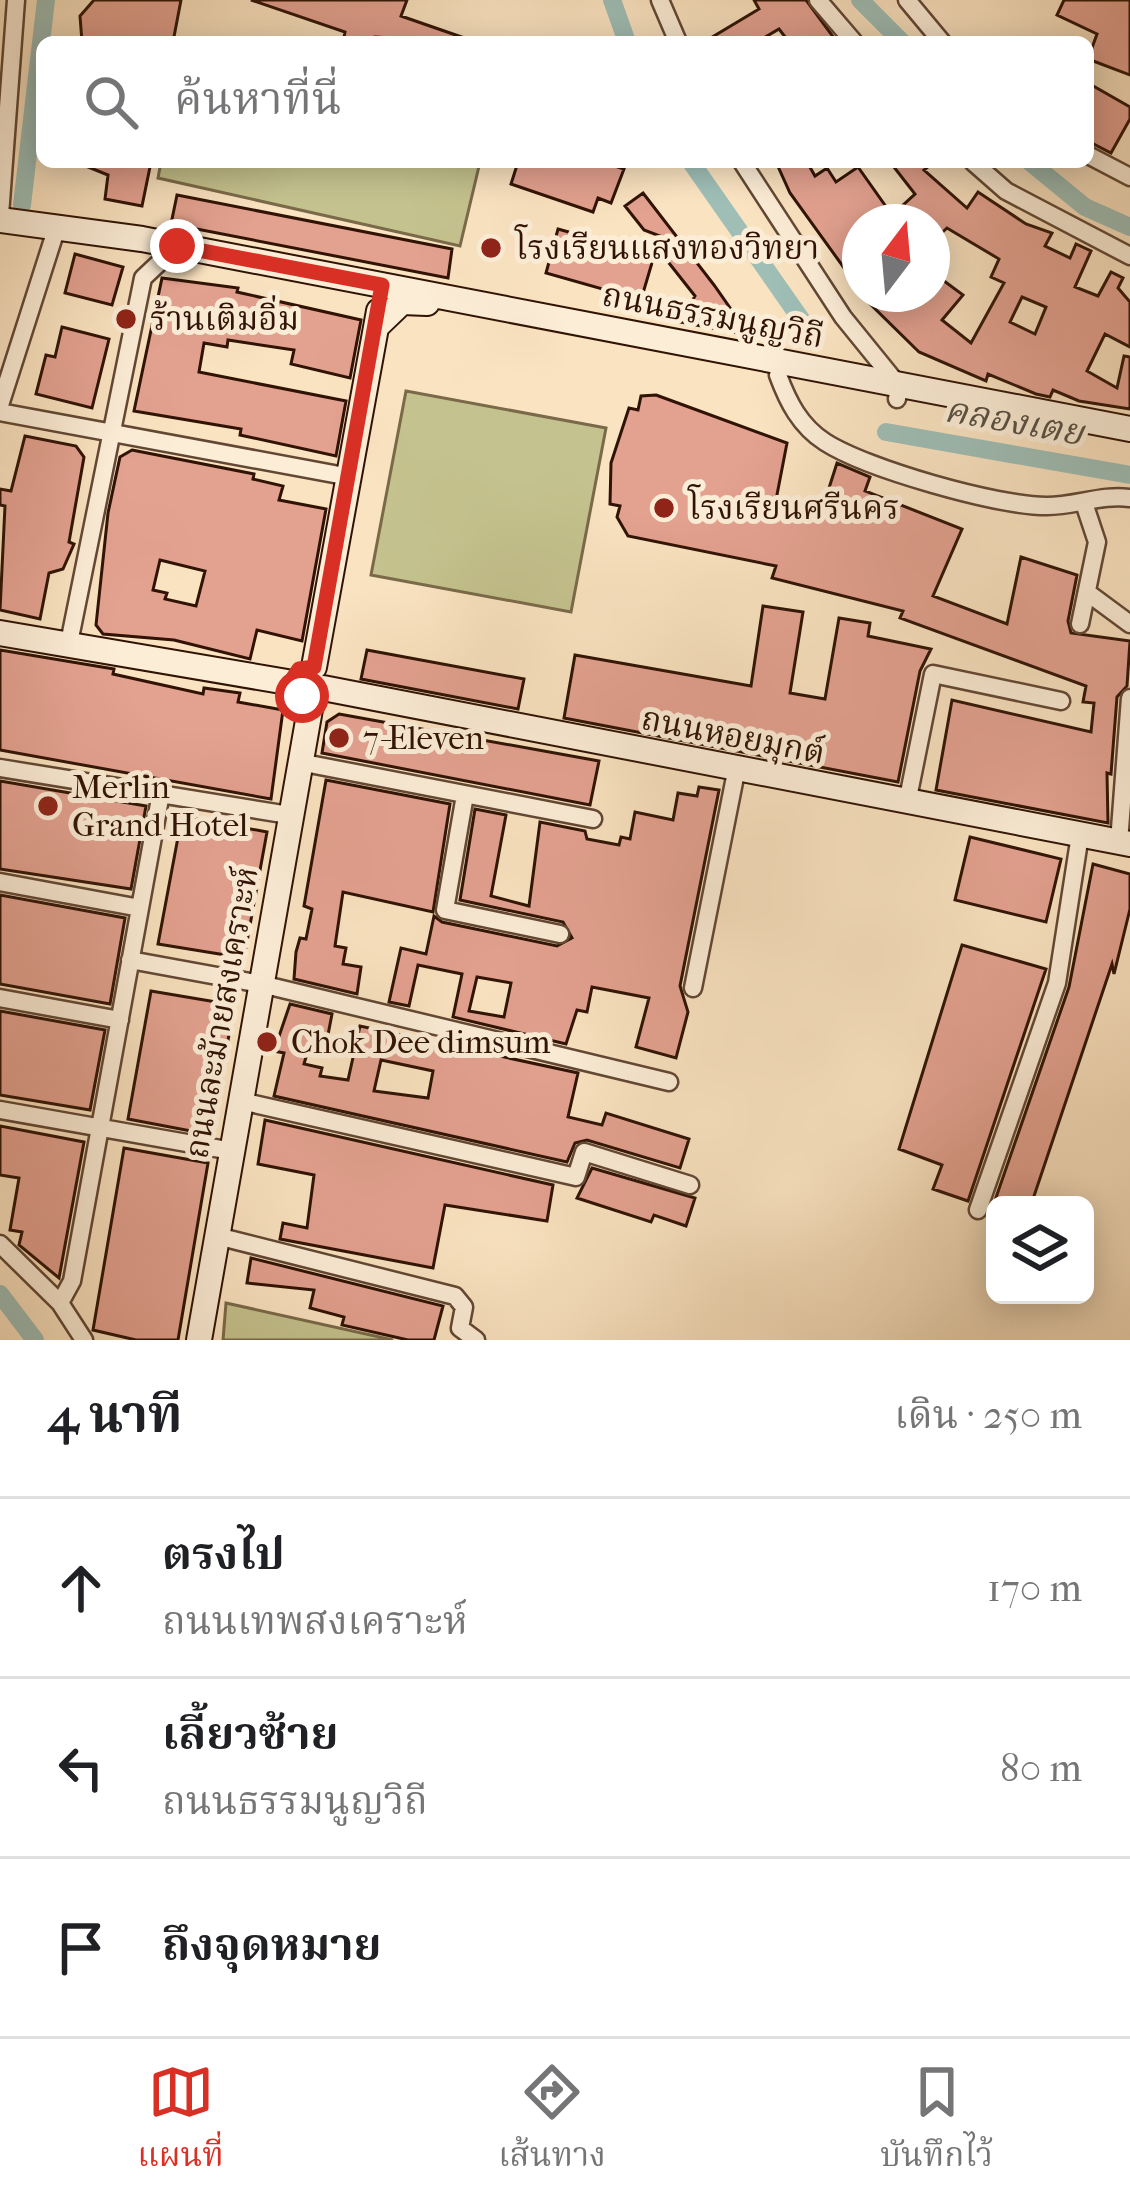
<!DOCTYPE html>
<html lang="th">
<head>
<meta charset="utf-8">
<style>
	body { margin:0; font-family:"IM FELL French Canon","Noto Serif Thai",serif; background:#f2f2f2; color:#202124 }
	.controls { position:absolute; right:36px; bottom:36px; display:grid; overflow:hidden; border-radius:18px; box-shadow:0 6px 30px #0003 }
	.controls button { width:108px; height:108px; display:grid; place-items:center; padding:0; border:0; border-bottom:3px solid #e0e0e0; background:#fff; color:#202124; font:60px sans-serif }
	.compass { position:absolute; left:842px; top:204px; width:108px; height:108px; border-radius:50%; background:#fff; box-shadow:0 6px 30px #0003; rotate:16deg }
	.stop { position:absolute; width:36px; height:36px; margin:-27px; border:9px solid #d93025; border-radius:50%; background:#fff }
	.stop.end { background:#d93025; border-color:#fff; box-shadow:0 3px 12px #0008 }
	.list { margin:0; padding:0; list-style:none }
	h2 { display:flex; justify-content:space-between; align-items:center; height:156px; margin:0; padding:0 48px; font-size:51px }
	h2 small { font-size:39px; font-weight:400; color:#757577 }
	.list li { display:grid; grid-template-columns:78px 1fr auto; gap:36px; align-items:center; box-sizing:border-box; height:180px; padding:0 48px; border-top:3px solid #e0e0e0 }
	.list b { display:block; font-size:45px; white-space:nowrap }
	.list p { margin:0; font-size:39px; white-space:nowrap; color:#757577 }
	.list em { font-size:39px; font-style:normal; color:#757577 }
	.icon { flex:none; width:66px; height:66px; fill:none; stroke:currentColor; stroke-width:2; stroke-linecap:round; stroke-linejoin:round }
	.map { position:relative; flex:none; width:1130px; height:1340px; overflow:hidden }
	.search { position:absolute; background:#fff; box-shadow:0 6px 30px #0003; left:36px; right:36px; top:36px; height:132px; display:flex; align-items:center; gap:30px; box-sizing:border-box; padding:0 42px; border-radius:18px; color:#757577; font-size:45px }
	.sheet { height:696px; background:#fff }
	nav { display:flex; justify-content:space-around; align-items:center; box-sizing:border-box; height:168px; border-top:3px solid #e0e0e0; background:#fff; font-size:33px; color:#757577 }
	nav a { display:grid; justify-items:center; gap:6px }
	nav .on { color:#d93025 }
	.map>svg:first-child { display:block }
</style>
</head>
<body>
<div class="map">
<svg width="1130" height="1340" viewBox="0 0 1130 1340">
	<rect width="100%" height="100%" fill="#fae3c1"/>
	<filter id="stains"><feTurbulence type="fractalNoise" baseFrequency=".00167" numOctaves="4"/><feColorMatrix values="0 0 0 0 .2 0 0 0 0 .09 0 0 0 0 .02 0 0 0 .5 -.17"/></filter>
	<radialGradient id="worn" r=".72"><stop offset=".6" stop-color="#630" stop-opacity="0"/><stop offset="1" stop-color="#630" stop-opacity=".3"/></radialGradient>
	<path fill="#c4c28e" stroke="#7a6a4a" stroke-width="3" d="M 161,162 L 480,162 L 460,246 L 158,178 Z
		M 406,391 L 606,428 L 571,612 L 371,575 Z
		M 226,1303 L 393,1340 L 223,1340 Z"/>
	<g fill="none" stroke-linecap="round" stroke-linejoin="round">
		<path stroke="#9ebeb6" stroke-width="18" d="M 612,0 L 627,42
			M 860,0 L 902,42
			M 691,162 L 812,335
			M 1030,162 L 1085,207 L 1130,227
			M 22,205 L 46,0
			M 886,432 L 1130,475
			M 0,1294 L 35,1340"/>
	</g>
	<path fill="#e3a190" stroke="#301305" stroke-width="3" fill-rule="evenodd" d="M 94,0 L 181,0 L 173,42 L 82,42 L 80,16 Z
		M 251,0 L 407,0 L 401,16 L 476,42 L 375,37 L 374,42 L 343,42 L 345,32 Z
		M 754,0 L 806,0 L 837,42 L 789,42 L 779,29 L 757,42 L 704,42 L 759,9 Z
		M 1064,0 L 1130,0 L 1130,75 L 1088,59 L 1097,34 L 1057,15 Z
		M 1088,83 L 1130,107 L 1130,119 L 1111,153 L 1088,141 Z
		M 76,162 L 151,162 L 142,206 L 105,199 L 108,175 Z
		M 518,162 L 603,162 L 624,169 L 611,203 L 598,198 L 593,212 L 511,184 Z
		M 776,162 L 807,162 L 815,176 L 827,168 L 836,182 L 858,167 L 892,215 L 915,194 L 890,162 L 934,162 L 924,170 L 967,208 L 978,192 L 1026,224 L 1052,233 L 1045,246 L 1070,258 L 1076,244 L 1091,251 L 1075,287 L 1098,296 L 1111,272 L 1123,278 L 1118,288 L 1130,302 L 1130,347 L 1105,334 L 1087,371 L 1117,388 L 1124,356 L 1130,357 L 1130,409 L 1079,401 L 1053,390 L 1050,397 L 1036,394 L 988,374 L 986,381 L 919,352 L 860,294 L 932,294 L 932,272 L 963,295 L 942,320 L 971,343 L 1004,283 L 991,277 L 999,259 L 947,228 L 932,242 L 932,222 L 860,222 L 860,290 L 790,193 ZM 1022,297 L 1046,307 L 1035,334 L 1010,322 Z
		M 643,193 L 714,285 L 749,335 L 680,322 L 695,296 L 665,258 L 673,241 L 644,230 L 625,206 Z
		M 177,195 L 452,249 L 448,278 L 171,224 Z
		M 558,229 L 654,256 L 641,300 L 546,273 Z
		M 75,254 L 123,267 L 112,305 L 65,293 Z
		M 162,278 L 238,288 L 237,292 L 361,320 L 350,378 L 291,364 L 294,350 L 228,340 L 227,347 L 204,343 L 199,372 L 346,401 L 336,456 L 240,435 L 241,429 L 134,411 Z
		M 62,327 L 109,339 L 92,408 L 36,394 L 46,355 L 55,357 Z
		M 656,395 L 787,443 L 776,500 L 821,513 L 837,463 L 870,477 L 865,491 L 962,529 L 933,596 L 1007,624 L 1021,557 L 1077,575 L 1068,621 L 1071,633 L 1130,641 L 1127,686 L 1117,697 L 1111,774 L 1107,773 L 1108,823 L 936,790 L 952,700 L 1091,732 L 1094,703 L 1083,702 L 1086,686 L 900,618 L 903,611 L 772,578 L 776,566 L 628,536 L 617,517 L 620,506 L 610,504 L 611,463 L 629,408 L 638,410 L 641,396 Z
		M 25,436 L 76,446 L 84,457 L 69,542 L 74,544 L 63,569 L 49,573 L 40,619 L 0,610 L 5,506 L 0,505 L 0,489 L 11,491 Z
		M 132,450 L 254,474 L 253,479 L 283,486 L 279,500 L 326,509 L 302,641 L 257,630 L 250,659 L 174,640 L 103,634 L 96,625 L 108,513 L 120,457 ZM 160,560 L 205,571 L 196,606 L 165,599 L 167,593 L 153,590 Z
		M 763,606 L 803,612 L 790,693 L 825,699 L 839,618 L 870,623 L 868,636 L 931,649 L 920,671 L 898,782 L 564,718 L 575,655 L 751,686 Z
		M 0,650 L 114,669 L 113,674 L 203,694 L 204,688 L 240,693 L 238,702 L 283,710 L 271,799 L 0,750 Z
		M 367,650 L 524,679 L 518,709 L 361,679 Z
		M 339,714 L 599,761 L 590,805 L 322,753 L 327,722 Z
		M 326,780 L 450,804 L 433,912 L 343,892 L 335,946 L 346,948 L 343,964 L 361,967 L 357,994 L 294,979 L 296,952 L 300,938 L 306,939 L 312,909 L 304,906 Z
		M 0,781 L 146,806 L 131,889 L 0,869 Z
		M 699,787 L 719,790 L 680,986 L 688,1012 L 676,1058 L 636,1047 L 649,998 L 592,987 L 587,1012 L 577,1010 L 566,1044 L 453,1017 L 462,974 L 418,965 L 409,1006 L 389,1002 L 401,948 L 426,954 L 434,916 L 442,922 L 557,946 L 572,938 L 563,922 L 460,900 L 475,809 L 506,815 L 491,896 L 529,906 L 540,822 L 585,831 L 587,839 L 619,845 L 621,837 L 630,839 L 635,812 L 673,820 L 678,793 L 697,796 ZM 477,977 L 511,983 L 504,1017 L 469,1011 Z
		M 182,816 L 267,832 L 244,958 L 158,944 Z
		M 970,837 L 1061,859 L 1046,922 L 955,900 Z
		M 1093,864 L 1130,874 L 1130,909 L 1114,974 L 1112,964 L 1031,1205 L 995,1205 L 995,1210 L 992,1209 L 1069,987 Z
		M 0,895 L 125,918 L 110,1004 L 0,984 Z
		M 962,945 L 1046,969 L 968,1201 L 933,1189 L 942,1165 L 899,1149 Z
		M 151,991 L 234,1005 L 212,1135 L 128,1119 Z
		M 290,1004 L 332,1014 L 327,1040 L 312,1036 L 304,1064 L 322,1068 L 320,1076 L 348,1080 L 360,1026 L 578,1073 L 568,1117 L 602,1125 L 606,1113 L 689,1139 L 680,1168 L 587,1140 L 575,1143 L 567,1162 L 274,1096 L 284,1053 L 274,1051 ZM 381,1060 L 433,1071 L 428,1098 L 374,1091 Z
		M 0,1011 L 105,1030 L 90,1110 L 0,1095 Z
		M 265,1120 L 553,1185 L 547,1221 L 445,1205 L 433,1268 L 280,1239 L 283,1223 L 307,1228 L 314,1175 L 258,1164 Z
		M 0,1126 L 84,1142 L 59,1278 L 19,1245 L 22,1232 L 10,1230 L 19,1178 L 0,1175 Z
		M 124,1148 L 208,1163 L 178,1340 L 136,1340 L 93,1330 Z
		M 592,1168 L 695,1198 L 686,1226 L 654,1215 L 651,1222 L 577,1198 Z
		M 251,1258 L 443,1306 L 434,1340 L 408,1340 L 342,1325 L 344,1317 L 310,1308 L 314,1290 L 247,1283 Z"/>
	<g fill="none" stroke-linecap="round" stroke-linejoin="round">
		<g stroke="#624734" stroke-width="21">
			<path id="street" d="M 660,0 L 678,42
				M 818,0 L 854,42
				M 907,0 L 942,42
				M 1088,155 L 1130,177
				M 742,162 L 843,317 L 899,386 L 897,399
				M 973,162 L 1006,191 L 1130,256
				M 0,215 L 16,0
				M 778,375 C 788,402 800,426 825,442 C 867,469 997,506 1047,506 C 1075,506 1103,494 1130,498
				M 0,405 L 56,230
				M 0,412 L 350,477
				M 1088,593 L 1130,624
				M 1080,624 L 1097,542 L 1084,503
				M 69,643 L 143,278 L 177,246
				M 299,762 L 593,819
				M 0,768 L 289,815
				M 465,795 L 445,910 L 560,934
				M 907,803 L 933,674 L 1061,701
				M 1119,842 L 1130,698
				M 0,882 L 140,908
				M 130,960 L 261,984 L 669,1082
				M 693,988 L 736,772
				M 0,998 L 120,1020
				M 241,1101 L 576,1177 L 584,1152 L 690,1185
				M 0,1110 L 232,1151
				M 978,1210 L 1057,983 L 1080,835
				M 217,1236 L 455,1296 L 464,1307 L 460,1328 L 476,1340
				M 0,1244 L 60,1303 L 84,1340
				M 60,1303 L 72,1281 L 161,793"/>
		</g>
		<g stroke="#301305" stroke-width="28">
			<path id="secondary" d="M 0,220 L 142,239 L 1130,429
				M 377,326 L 402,302 L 427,303
				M 0,633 L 293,683
				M 314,667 L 379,311
				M 323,688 L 1130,844
				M 199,1340 L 312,698"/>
		</g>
		<use href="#street" stroke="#fcedd7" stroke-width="16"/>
		<use href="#secondary" stroke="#fcedd7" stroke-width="24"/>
	</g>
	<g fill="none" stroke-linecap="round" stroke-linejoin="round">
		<path stroke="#d93025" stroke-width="15" d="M 177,246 L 382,285 L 314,667 L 299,669 L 293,678 L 302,696"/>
	</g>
	<g fill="#8f2418" stroke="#fcedd7" stroke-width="4.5">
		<circle cx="491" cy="248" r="12"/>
		<circle cx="126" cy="319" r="12"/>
		<circle cx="664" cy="508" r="12"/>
		<circle cx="339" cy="738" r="12"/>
		<circle cx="48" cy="806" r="12"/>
		<circle cx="267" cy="1042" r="12"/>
	</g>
	<g text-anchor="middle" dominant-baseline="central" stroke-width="10" stroke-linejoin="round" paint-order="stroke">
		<g font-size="33" fill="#301305" stroke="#fcedd7" text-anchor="start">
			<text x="515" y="248">โรงเรียนแสงทองวิทยา</text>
			<text x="150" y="319">ร้านเติมอิ่ม</text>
			<text x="688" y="508">โรงเรียนศรีนคร</text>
			<text x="363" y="738">7-Eleven</text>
			<text x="72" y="787">Merlin<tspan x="72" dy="38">Grand Hotel</tspan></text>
			<text x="291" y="1042">Chok Dee dimsum</text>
		</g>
		<g font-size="33" fill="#301305" stroke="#fcedd7">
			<text transform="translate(713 316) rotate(11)">ถนนธรรมนูญวิถี</text>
			<text transform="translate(733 736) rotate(11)">ถนนหอยมุกต์</text>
			<text transform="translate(222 1013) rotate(-80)">ถนนละม้ายสงเคราะห์</text>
		</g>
		<g font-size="36" font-style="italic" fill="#564f43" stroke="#fcedd7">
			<text transform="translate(1014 421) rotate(10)">คลองเตย</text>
		</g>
	</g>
	<rect width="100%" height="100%" filter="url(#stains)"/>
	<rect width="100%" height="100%" fill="url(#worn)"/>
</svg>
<div class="controls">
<button><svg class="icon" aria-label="layers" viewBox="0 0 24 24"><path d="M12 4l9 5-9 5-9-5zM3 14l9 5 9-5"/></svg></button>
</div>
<svg class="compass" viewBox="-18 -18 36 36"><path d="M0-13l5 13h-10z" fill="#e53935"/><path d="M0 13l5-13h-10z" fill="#757577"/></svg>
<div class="stop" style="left:302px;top:696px"></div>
<div class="stop end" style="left:177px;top:246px"></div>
<div class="search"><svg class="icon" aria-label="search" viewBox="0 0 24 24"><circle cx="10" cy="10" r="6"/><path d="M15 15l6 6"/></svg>ค้นหาที่นี่</div>
</div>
<section class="sheet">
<h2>4 นาที<small>เดิน · 250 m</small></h2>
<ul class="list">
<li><svg class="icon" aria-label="ahead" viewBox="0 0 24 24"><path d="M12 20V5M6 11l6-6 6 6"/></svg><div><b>ตรงไป</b><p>ถนนเทพสงเคราะห์</p></div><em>170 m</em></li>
<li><svg class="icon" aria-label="left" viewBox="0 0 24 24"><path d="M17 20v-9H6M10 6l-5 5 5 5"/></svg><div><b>เลี้ยวซ้าย</b><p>ถนนธรรมนูญวิถี</p></div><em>80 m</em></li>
<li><svg class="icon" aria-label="arrive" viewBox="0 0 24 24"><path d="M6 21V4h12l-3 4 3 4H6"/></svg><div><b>ถึงจุดหมาย</b></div></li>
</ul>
</section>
<nav>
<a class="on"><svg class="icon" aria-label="map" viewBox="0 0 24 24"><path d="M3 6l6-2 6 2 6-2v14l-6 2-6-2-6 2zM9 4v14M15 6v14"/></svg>แผนที่</a>
<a><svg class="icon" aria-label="directions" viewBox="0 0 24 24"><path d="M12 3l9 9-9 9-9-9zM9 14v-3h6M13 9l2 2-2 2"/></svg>เส้นทาง</a>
<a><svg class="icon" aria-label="saved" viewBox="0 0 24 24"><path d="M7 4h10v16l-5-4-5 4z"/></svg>บันทึกไว้</a>
</nav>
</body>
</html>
